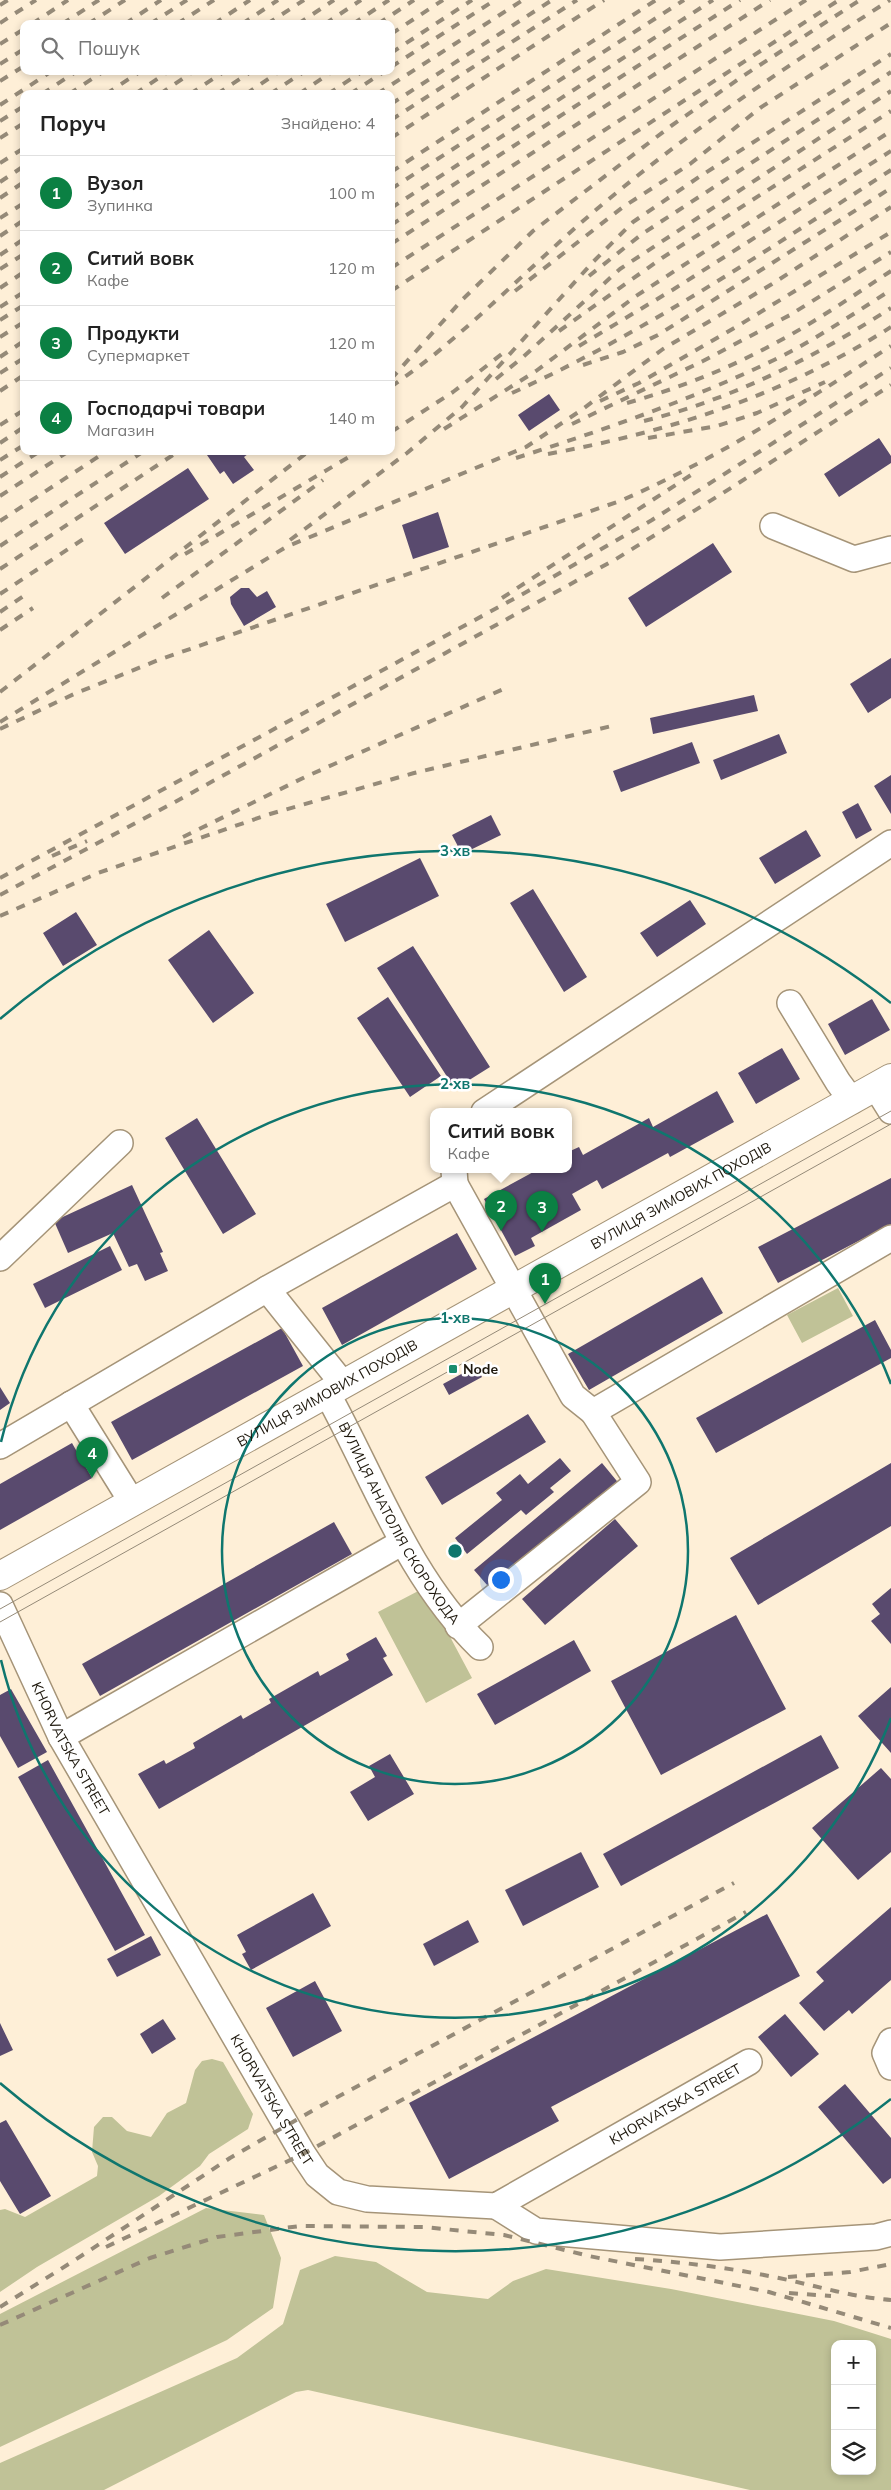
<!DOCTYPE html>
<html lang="uk">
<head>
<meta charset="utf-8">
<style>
	body { margin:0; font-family:Mulish,sans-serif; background:#f2f2f2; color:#222 }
	.controls { position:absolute; right:15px; bottom:15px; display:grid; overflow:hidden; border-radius:10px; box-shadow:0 2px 8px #0003 }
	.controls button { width:45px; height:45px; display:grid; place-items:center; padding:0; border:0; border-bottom:1px solid #e0e0e0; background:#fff; color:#222; font:25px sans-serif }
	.you { position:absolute; left:500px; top:1579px; width:18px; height:18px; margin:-12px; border:4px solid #fff; border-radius:50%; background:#1a73e8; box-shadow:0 0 0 8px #1a73e833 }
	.badge { display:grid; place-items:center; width:32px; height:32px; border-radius:50%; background:#0b8043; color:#fff; font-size:16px; font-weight:700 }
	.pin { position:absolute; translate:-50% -41px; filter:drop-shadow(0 1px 2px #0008) }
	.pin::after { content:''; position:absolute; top:26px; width:18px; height:15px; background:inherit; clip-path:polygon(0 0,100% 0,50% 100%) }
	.popup { position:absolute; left:430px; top:1108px; width:142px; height:65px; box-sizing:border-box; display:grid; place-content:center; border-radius:10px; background:#fff; filter:drop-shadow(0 1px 4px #0005); font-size:16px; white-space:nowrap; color:#767676 }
	.popup b { font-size:19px; color:#222 }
	.popup::after { content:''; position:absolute; left:50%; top:100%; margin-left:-10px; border:10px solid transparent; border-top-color:#fff }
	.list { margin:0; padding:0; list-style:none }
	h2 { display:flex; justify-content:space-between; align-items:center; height:65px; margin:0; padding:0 20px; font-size:21px }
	h2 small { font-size:16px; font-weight:400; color:#767676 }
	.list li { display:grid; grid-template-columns:32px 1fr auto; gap:15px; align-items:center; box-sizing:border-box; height:75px; padding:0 20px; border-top:1px solid #e0e0e0 }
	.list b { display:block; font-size:19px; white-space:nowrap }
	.list p { margin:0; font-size:16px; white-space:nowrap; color:#767676 }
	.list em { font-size:16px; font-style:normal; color:#767676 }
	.icon { flex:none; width:28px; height:28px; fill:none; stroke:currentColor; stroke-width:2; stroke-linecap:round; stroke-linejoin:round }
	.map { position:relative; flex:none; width:891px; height:2490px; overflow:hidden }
	.search { position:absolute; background:#fff; box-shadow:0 2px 8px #0003; left:20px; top:20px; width:375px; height:55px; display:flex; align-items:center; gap:12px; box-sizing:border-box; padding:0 18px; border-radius:10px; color:#767676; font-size:19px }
	.panel { position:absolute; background:#fff; box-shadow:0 2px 8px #0003; left:20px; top:90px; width:375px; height:365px; border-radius:10px }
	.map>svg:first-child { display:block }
</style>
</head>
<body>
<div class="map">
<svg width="891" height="2490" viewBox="0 0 891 2490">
	<rect width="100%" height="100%" fill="#feefd7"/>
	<path fill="#c0c297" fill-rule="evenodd" d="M 838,1288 L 853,1316 L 802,1343 L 787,1315 Z
		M 424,1588 L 472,1678 L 426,1703 L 378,1612 Z
		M 212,2059 L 223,2062 L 253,2114 L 248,2129 L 209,2154 L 200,2166 L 159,2196 L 37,2267 L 0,2292 L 0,2210 L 5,2209 L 25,2217 L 97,2176 L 98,2166 L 92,2152 L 94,2127 L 103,2117 L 112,2117 L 127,2131 L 151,2137 L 167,2113 L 186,2103 L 195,2070 L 202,2061 Z
		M 206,2208 L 264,2215 L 281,2258 L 273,2308 L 227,2340 L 0,2447 L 0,2314 Z
		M 335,2256 L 376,2262 L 427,2292 L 488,2299 L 513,2281 L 546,2269 L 671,2289 L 834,2321 L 891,2339 L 891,2490 L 750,2490 L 308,2390 L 296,2392 L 104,2490 L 0,2490 L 0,2463 L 237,2358 L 283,2324 L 300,2270 ZM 835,2344 L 872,2344 L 872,2471 L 835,2471 Z"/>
	<path fill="#594a6e" d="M 549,394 L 560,410 L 529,431 L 518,415 Z
		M 879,438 L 891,456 L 891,463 L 839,497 L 824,474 Z
		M 211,451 L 246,451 L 248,454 L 244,457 L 254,470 L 233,484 L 224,471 L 220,474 L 207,455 Z
		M 188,468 L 209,499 L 125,554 L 104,523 Z
		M 438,512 L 449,547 L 413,559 L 402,525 Z
		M 713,543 L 732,572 L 646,627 L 628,598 Z
		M 241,588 L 249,588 L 257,597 L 267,591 L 276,607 L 244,626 L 231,604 L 230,597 Z
		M 891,658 L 891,698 L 868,713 L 850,684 Z
		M 754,695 L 758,711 L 653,734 L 650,718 Z
		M 779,734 L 787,753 L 721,780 L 713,760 Z
		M 692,742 L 700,763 L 621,792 L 613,771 Z
		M 891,775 L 891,814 L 874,786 Z
		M 858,803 L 872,830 L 856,839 L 842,812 Z
		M 491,815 L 501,835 L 462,854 L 452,835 Z
		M 806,830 L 821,856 L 775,884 L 759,858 Z
		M 420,858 L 439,896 L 345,942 L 326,904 Z
		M 533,889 L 587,977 L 564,992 L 510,903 Z
		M 690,900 L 706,924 L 657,957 L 640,933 Z
		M 76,912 L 97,945 L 63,966 L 43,933 Z
		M 209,930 L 254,993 L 213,1023 L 168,960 Z
		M 413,946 L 490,1067 L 455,1089 L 377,968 Z
		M 388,997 L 441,1076 L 410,1097 L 357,1018 Z
		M 872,999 L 890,1030 L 845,1055 L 828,1024 Z
		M 782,1048 L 800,1079 L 756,1104 L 738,1073 Z
		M 717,1091 L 734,1122 L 670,1157 L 668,1153 L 602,1189 L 597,1180 L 572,1194 L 581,1210 L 531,1238 L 535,1246 L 515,1256 L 484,1199 L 537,1170 L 568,1170 L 568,1152 L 579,1147 L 583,1155 L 649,1118 L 653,1127 Z
		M 197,1118 L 256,1214 L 223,1234 L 165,1138 Z
		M 891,1178 L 891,1224 L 778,1283 L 758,1247 Z
		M 132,1185 L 163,1252 L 160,1253 L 168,1271 L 145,1281 L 137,1264 L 129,1267 L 113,1233 L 68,1253 L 54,1221 Z
		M 457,1233 L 477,1269 L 342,1345 L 322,1308 Z
		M 110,1246 L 122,1270 L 45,1308 L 33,1284 Z
		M 702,1277 L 723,1313 L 589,1390 L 568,1354 Z
		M 875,1320 L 891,1350 L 891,1358 L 716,1453 L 696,1418 Z
		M 282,1328 L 303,1366 L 132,1460 L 111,1422 Z
		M 476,1366 L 482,1377 L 449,1395 L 443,1384 Z
		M 0,1387 L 10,1403 L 0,1410 Z
		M 528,1414 L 546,1442 L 442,1505 L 425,1477 Z
		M 72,1443 L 92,1478 L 0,1530 L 0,1484 Z
		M 560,1458 L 571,1471 L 550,1488 L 554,1492 L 526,1515 L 521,1510 L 467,1554 L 455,1538 L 502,1500 L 496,1493 L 520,1474 L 528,1484 Z
		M 602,1463 L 621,1486 L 494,1593 L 474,1570 Z
		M 891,1463 L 891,1526 L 758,1605 L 730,1558 Z
		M 615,1519 L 638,1546 L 545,1625 L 522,1599 Z
		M 334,1522 L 352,1554 L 100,1696 L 82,1664 Z
		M 891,1588 L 891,1644 L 871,1621 L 880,1614 L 872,1604 Z
		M 736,1615 L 786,1709 L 661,1775 L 611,1681 Z
		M 376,1637 L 387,1656 L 383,1658 L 393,1675 L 159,1809 L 138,1774 L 164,1760 L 166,1764 L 195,1748 L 193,1743 L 241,1715 L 243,1719 L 271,1703 L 269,1699 L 318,1671 L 320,1676 L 349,1660 L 346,1654 Z
		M 574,1640 L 591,1671 L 495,1725 L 477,1694 Z
		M 891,1687 L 891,1753 L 858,1716 Z
		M 11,1689 L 47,1752 L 18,1768 L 0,1736 L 0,1695 Z
		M 821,1735 L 839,1768 L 621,1886 L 603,1854 Z
		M 390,1754 L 414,1794 L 368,1821 L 350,1792 L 375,1777 L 369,1766 Z
		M 48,1760 L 145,1935 L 115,1951 L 18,1777 Z
		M 881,1768 L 891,1779 L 891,1852 L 858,1880 L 812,1828 Z
		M 581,1852 L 599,1887 L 523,1926 L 505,1890 Z
		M 313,1893 L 331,1926 L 251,1970 L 242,1954 L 246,1952 L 237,1935 Z
		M 891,1907 L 891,1980 L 852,2014 L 849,2010 L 824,2031 L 799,2003 L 824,1981 L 816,1972 Z
		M 767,1914 L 800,1976 L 551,2107 L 559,2121 L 449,2179 L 409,2103 Z
		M 468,1920 L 479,1942 L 434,1966 L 423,1944 Z
		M 151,1936 L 161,1955 L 117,1977 L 107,1959 Z
		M 315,1981 L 342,2031 L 293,2057 L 266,2008 Z
		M 785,2014 L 819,2054 L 791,2077 L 758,2037 Z
		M 163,2019 L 176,2039 L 152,2054 L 140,2034 Z
		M 0,2023 L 13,2050 L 0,2056 Z
		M 845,2084 L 891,2138 L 891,2178 L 883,2184 L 818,2107 Z
		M 6,2120 L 51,2196 L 20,2214 L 0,2181 L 0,2123 Z"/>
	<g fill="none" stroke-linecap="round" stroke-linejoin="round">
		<g stroke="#a59478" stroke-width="28">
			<g id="minor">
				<path d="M 773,526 L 854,559 L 891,549"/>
				<path d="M 790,1003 L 838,1082 L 852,1101"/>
				<path d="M 876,1087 L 891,1111"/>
				<path d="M 484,1112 L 891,843"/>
				<path d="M 455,1184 L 573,1396 L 593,1412"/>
				<path d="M 0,1258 L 120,1143"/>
				<path d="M 267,1289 L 343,1384"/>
				<path id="s1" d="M 327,1393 C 375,1480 408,1577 480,1647"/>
				<path d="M 71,1404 L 132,1502"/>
				<path d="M 0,1446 L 267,1289 L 455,1184 L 454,1170"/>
				<path id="s2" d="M 0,1605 L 61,1737 L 303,2154 L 317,2175 L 338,2192 L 367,2199 L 496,2206 L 749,2062"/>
				<path d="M 458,1626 L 638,1482 L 593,1412 L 891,1238"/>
				<path d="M 61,1737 L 401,1543"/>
				<path d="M 891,2041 L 885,2053 L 891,2067"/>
				<path d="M 496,2206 L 536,2231 L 720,2247 L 876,2237 L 891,2233"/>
			</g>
		</g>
		<g stroke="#a59478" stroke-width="30">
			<g id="major">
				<path id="s3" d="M 0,1576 L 891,1078"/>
			</g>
		</g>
		<use href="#minor" stroke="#fff" stroke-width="25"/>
		<use href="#major" stroke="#fff" stroke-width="28"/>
		<path stroke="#958a78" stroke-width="1" d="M 0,1609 L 891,1111
			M 0,1622 L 891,1124"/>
		<path stroke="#958a78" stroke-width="4" stroke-dasharray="9 9" stroke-linecap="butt" d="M 0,5 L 8,0
			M 0,23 L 36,0
			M 32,24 L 68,0
			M 62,24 L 99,0
			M 88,24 L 125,0
			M 125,24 L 161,0
			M 150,24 L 187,0
			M 177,24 L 214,0
			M 214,24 L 250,0
			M 242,24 L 278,0
			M 267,24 L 304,0
			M 298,24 L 334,0
			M 325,24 L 361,0
			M 353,24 L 389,0
			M 378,24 L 414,0
			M 391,34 L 443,0
			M 0,44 L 24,29
			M 391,53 L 472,0
			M 0,64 L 24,49
			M 391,67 L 495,0
			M 0,81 L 24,66
			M 42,94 L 77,71
			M 69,94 L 104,71
			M 106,94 L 141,71
			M 135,94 L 169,71
			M 160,94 L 194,71
			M 190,94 L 225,71
			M 217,94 L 252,71
			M 246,94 L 280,71
			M 270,94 L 305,71
			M 299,94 L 333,71
			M 328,94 L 363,71
			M 350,94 L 385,71
			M 377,94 L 523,0
			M 391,104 L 552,0
			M 0,105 L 52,71
			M 391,120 L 577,0
			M 0,121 L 24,106
			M 0,138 L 24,123
			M 391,138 L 604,0
			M 0,163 L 24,148
			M 391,172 L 656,0
			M 0,182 L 24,166
			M 391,189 L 684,0
			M 0,198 L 24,182
			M 391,208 L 713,0
			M 0,218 L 24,203
			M 391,225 L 740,0
			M 0,236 L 24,220
			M 391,244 L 770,0
			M 0,255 L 24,239
			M 391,268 L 806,0
			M 0,269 L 24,254
			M 589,276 L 642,234 L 891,72
			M 0,288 L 24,272
			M 391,291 L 839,0
			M 515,291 L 623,207 L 690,164 L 760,108 L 891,23
			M 0,307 L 24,292
			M 0,320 L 24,305
			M 559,331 L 662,258 L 891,111
			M 0,337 L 24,322
			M 579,346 L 674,289 L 891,151
			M 0,357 L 24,341
			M 583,365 L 623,352 L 658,335 L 891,188
			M 0,373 L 24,358
			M 391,379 L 463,299 L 533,231 L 671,126 L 743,76 L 860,0
			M 496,379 L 523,357 L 620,269 L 891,91
			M 391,387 C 410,373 430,359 448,343 C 505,295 557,241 615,194 C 702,122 795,61 890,0
			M 0,391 L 24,375
			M 512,393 C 646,332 767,250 891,170
			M 600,401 L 639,383 L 741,324 L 891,232
			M 627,403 C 676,389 723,371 768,347 C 811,325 851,297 891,271
			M 644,421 C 733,399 815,357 891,308
			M 572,424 L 703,361 L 790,315 L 891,252
			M 0,425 L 24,410
			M 444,429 L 536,371 L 636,296 L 891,131
			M 391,432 L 453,392 L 507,350
			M 648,438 L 717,426 L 757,413 L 825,382
			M 0,443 L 24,427
			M 548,454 C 672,431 784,395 891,327
			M 516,458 C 603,430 691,400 774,360 C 815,340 853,314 891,290
			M 0,460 L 24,445
			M 0,477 L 40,451
			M 0,496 L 69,451
			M 0,521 L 107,451
			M 290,540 L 407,453 L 462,407 L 592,263 L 633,222 L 699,177 L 891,54
			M 0,546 L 144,451
			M 185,554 L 359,451
			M 0,569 L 179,451
			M 0,594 L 88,536
			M 162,598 L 323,480
			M 502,598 L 694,473
			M 0,612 L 25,595
			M 0,630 L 33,608
			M 0,692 L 309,451
			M 0,722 L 286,547 L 526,447 L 580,411 L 663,349 L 772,284 L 891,207
			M 0,729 L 74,694 L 161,659 L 620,501 C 719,458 801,404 891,346
			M 183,837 L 305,777 L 508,687
			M 52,856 L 87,841
			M 0,878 L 530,590 L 652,520 L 891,368
			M 0,895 L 175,802 L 616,559 L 723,493 L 891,385
			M 0,916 L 98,873 L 270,814 L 414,773 L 616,725
			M 106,2247 L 303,2154 L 746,1912
			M 635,2259 C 684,2262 731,2268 779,2278 C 817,2286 852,2297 891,2300
			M 788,2277 L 850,2272 L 891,2264
			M 789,2293 L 831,2296
			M 0,2307 L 72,2262 L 230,2158 L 317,2108 L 734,1883
			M 0,2325 L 150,2258 L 217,2237 L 300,2226 L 423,2227 L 504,2235 L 589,2256 L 769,2292 L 891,2328"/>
	</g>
	<g fill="none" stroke="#0f766e" stroke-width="2.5">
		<circle cx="455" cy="1551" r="233"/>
		<path d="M891 1718A467 467 0 0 1 1 1660M1 1442A467 467 0 0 1 891 1384"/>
		<path d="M891 2099A700 700 0 0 1 0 2083M0 1019A700 700 0 0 1 891 1003"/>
	</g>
	<rect fill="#188c6d" stroke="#fff" stroke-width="2" x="448" y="1364" width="10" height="10" rx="2.5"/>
	<g text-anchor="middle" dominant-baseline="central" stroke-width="5" stroke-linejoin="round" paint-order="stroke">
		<g font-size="14" fill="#1e180d" stroke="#fff">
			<text stroke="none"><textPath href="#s3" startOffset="780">ВУЛИЦЯ ЗИМОВИХ ПОХОДІВ</textPath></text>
			<text stroke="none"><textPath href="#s3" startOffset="375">ВУЛИЦЯ ЗИМОВИХ ПОХОДІВ</textPath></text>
			<text stroke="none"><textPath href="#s1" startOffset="149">ВУЛИЦЯ АНАТОЛІЯ СКОРОХОДА</textPath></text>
			<text stroke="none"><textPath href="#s2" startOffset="160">KHORVATSKA STREET</textPath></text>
			<text stroke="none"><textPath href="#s2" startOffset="565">KHORVATSKA STREET</textPath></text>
			<text stroke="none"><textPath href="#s2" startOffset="1045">KHORVATSKA STREET</textPath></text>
		</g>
		<g font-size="14" font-weight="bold" fill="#1e180d" stroke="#fff" text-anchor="start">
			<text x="463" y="1369">Node</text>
		</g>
	</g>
	<circle cx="455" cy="1551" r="8" fill="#0f766e" stroke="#fff" stroke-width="2.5"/>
	<g font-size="15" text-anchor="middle" font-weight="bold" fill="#0f766e" stroke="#fff" stroke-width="5" stroke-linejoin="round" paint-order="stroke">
		<text x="455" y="856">3 хв</text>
		<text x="455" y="1089">2 хв</text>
		<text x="455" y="1323">1 хв</text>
	</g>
</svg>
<div class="controls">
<button>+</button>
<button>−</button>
<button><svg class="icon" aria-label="layers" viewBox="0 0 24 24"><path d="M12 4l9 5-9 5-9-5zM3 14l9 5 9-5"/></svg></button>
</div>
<div class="you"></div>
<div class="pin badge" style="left:545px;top:1304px">1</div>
<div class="pin badge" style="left:501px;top:1231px">2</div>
<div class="popup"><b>Ситий вовк</b>Кафе</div>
<div class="pin badge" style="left:542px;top:1232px">3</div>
<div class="pin badge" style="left:92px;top:1478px">4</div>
<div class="search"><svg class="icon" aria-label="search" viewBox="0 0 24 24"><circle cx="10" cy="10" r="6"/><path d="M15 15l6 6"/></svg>Пошук</div>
<section class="panel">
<h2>Поруч<small>Знайдено: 4</small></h2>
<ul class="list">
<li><span class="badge">1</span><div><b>Вузол</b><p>Зупинка</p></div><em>100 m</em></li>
<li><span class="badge">2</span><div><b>Ситий вовк</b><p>Кафе</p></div><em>120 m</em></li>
<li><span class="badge">3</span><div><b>Продукти</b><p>Супермаркет</p></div><em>120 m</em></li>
<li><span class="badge">4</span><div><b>Господарчі товари</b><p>Магазин</p></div><em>140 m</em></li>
</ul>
</section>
</div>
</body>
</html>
